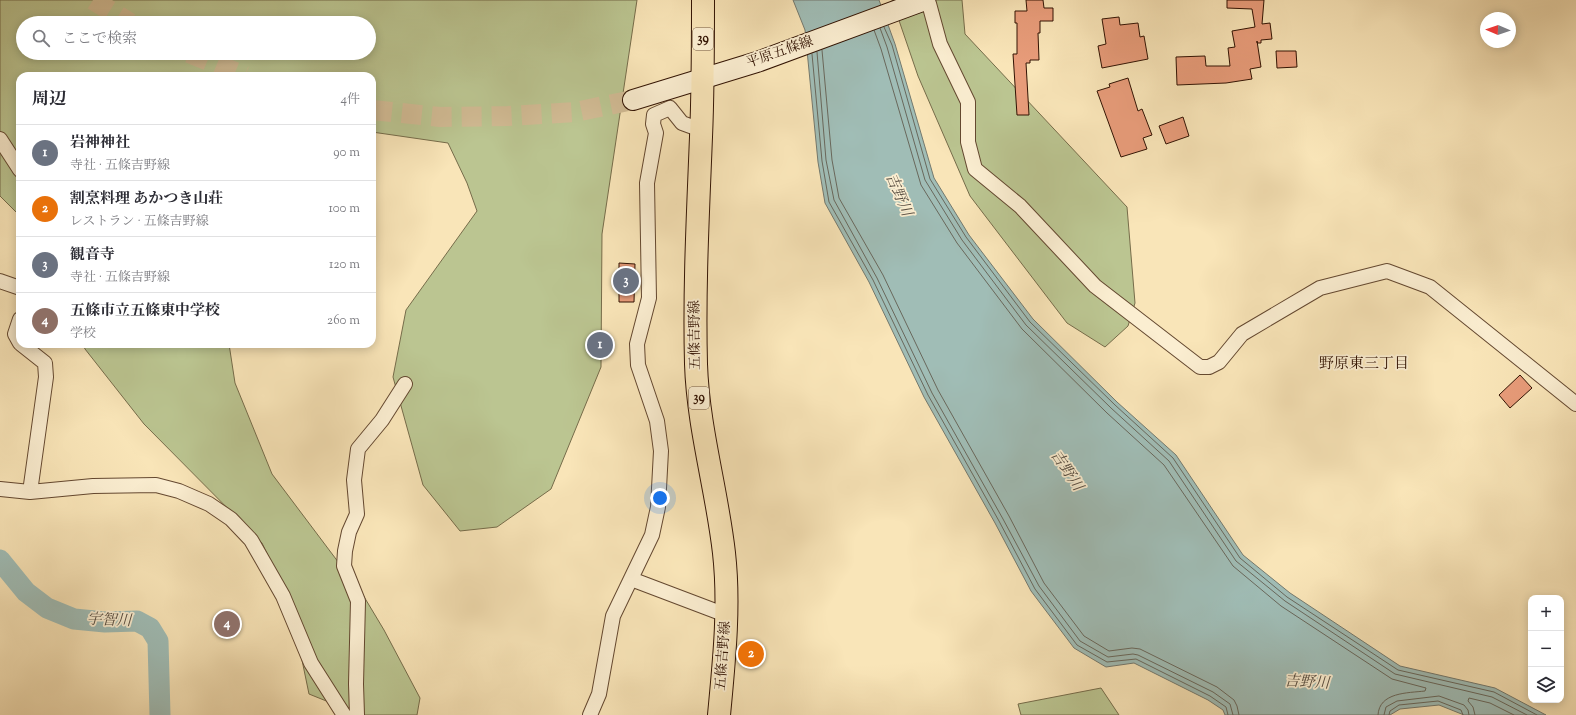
<!DOCTYPE html>
<html lang="ja">
<head>
<meta charset="utf-8">
<style>
	body { margin:0; font-family:"Sorts Mill Goudy","Noto Serif JP",serif; background:#f7f7f7; color:#2b2b33 }
	.controls { position:absolute; right:12px; bottom:12px; display:grid; overflow:hidden; border-radius:8px; box-shadow:0 2px 10px #0003 }
	.controls button { width:36px; height:36px; display:grid; place-items:center; padding:0; border:0; border-bottom:1px solid #e1e1e2; background:#fff; color:#2b2b33; font:20px sans-serif }
	.compass { position:absolute; left:1480px; top:12px; width:36px; height:36px; border-radius:50%; background:#fff; box-shadow:0 2px 10px #0003; rotate:272deg }
	.you { position:absolute; left:660px; top:498px; width:14px; height:14px; margin:-10px; border:3px solid #fff; border-radius:50%; background:#1a73e8; box-shadow:0 0 0 6px #1a73e833 }
	.badge { display:grid; place-items:center; width:26px; height:26px; border-radius:50%; background:#111827; color:#fff; font-size:13px; font-weight:700 }
	.pin { position:absolute; translate:-50% -50%; border:2px solid #fff; box-shadow:0 1px 4px #0006 }
	.list { margin:0; padding:0; list-style:none }
	h2 { display:flex; justify-content:space-between; align-items:center; height:52px; margin:0; padding:0 16px; font-size:17px }
	h2 small { font-size:13px; font-weight:400; color:#7c7c81 }
	.list li { display:grid; grid-template-columns:26px 1fr auto; gap:12px; align-items:center; box-sizing:border-box; height:56px; padding:0 16px; border-top:1px solid #e1e1e2 }
	.list b { display:block; font-size:15px; white-space:nowrap }
	.list p { margin:0; font-size:13px; white-space:nowrap; color:#7c7c81 }
	.list em { font-size:13px; font-style:normal; color:#7c7c81 }
	.icon { flex:none; width:22px; height:22px; fill:none; stroke:currentColor; stroke-width:2; stroke-linecap:round; stroke-linejoin:round }
	.map { position:relative; flex:none; width:1576px; height:715px; overflow:hidden }
	.search { position:absolute; background:#fff; box-shadow:0 2px 10px #0003; left:16px; top:16px; width:360px; height:44px; display:flex; align-items:center; gap:10px; box-sizing:border-box; padding:0 14px; border-radius:22px; color:#7c7c81; font-size:15px }
	.panel { position:absolute; background:#fff; box-shadow:0 2px 10px #0003; left:16px; top:72px; width:360px; height:276px; border-radius:12px }
	.map>svg:first-child { display:block }
</style>
</head>
<body>
<div class="map">
<svg width="1576" height="715" viewBox="0 0 1576 715">
	<rect width="100%" height="100%" fill="#f9e5b8"/>
	<filter id="stains"><feTurbulence type="fractalNoise" baseFrequency=".005" numOctaves="4"/><feColorMatrix values="0 0 0 0 .2 0 0 0 0 .09 0 0 0 0 .02 0 0 0 .5 -.17"/></filter>
	<radialGradient id="worn" r=".72"><stop offset=".6" stop-color="#630" stop-opacity="0"/><stop offset="1" stop-color="#630" stop-opacity=".3"/></radialGradient>
	<path fill="#bbc591" stroke="#766c4a" fill-rule="evenodd" d="M 0,0 L 637,0 L 602,234 L 601,367 L 551,489 L 497,527 L 460,531 L 423,485 L 393,377 L 406,310 L 477,211 L 467,183 L 448,143 L 372,132 L 372,76 L 20,76 L 20,216 L 0,196 ZM 23,23 L 369,23 L 369,53 L 23,53 Z
		M 892,0 L 962,0 L 965,34 L 1127,207 L 1135,303 L 1128,326 L 1105,347 L 1067,323 L 970,196 L 918,76 Z
		M 83,344 L 229,344 L 235,383 L 272,474 L 363,595 L 384,630 L 420,698 L 417,715 L 361,715 L 309,694 L 290,602 L 262,543 L 144,424 L 85,349 Z
		M 1101,688 L 1119,715 L 1021,715 L 1018,704 Z"/>
	<path fill="#a0bdb6" stroke="#74796e" d="M 793,0 L 879,0 L 895,44 L 934,178 L 969,235 L 1033,319 L 1117,402 L 1176,455 L 1243,555 L 1290,593 L 1400,666 L 1495,688 L 1546,715 L 1464,715 L 1439,705 L 1400,709 L 1390,715 L 1225,715 L 1223,710 L 1208,700 L 1134,663 L 1106,667 L 1074,648 L 1031,591 L 995,523 L 924,397 L 869,282 L 825,203 L 818,162 L 805,30 Z"/>
	<g fill="none" stroke-linecap="round" stroke-linejoin="round">
		<path stroke="#69685c" stroke-width="1" d="M 884,27 L 892,45 L 930,179 L 966,237 L 1030,322 L 1115,405 L 1173,458 L 1240,558 L 1287,597 L 1398,670 L 1494,692 L 1537,715
			M 880,28 L 887,47 L 925,180 L 962,240 L 1026,325 L 1111,408 L 1169,461 L 1236,561 L 1285,601 L 1395,674 L 1492,697 L 1527,715
			M 874,30 L 881,49 L 921,185 L 957,243 L 1022,329 L 1107,413 L 1164,465 L 1233,566 L 1281,606 L 1392,679 L 1426,688 L 1425,691 C 1408,693 1379,692 1378,715
			M 822,50 L 832,160 L 839,198 L 883,275 L 938,390 L 1009,516 L 1044,583 L 1084,636 L 1109,651 L 1132,648 L 1140,649 L 1217,687 L 1234,700 L 1237,706 L 1239,715
			M 817,52 L 826,160 L 834,200 L 877,278 L 932,393 L 1003,519 L 1039,586 L 1080,641 L 1108,657 L 1133,654 L 1138,655 L 1213,692 L 1230,704 L 1233,715
			M 812,54 L 822,161 L 829,202 L 873,280 L 928,395 L 999,521 L 1035,589 L 1077,645 L 1107,662 L 1136,659 L 1210,696 L 1226,707 L 1228,715
			M 1384,715 L 1386,707 L 1397,701 L 1439,696 L 1464,705 L 1468,710 L 1469,715
			M 1389,715 L 1390,711 L 1399,705 L 1438,701 L 1461,710 L 1463,715
			M 1475,715 L 1473,707 L 1468,701 L 1469,698 L 1490,703 L 1514,715"/>
		<path stroke="#a0bdb6" stroke-width="21" d="M 0,560 L 26,592 L 47,608 L 74,619 L 105,622 L 137,621 L 150,628 L 158,641 L 160,715"/>
	</g>
	<path fill="#e89c7a" stroke="#321303" d="M 1026,0 L 1043,0 L 1044,8 L 1053,8 L 1053,21 L 1040,21 L 1040,33 L 1038,33 L 1039,60 L 1030,60 L 1030,63 L 1026,63 L 1029,115 L 1017,115 L 1013,54 L 1017,54 L 1017,23 L 1015,23 L 1015,11 L 1027,11 Z
		M 1227,0 L 1264,0 L 1262,24 L 1270,23 L 1272,39 L 1261,40 L 1261,43 L 1257,43 L 1257,41 L 1261,67 L 1250,69 L 1252,79 L 1226,83 L 1177,85 L 1176,57 L 1205,56 L 1206,66 L 1230,66 L 1228,48 L 1235,47 L 1232,31 L 1255,27 L 1252,9 L 1227,8 Z
		M 1119,17 L 1120,25 L 1138,23 L 1140,37 L 1144,36 L 1148,59 L 1102,68 L 1098,46 L 1106,44 L 1102,19 Z
		M 1276,51 L 1296,51 L 1297,67 L 1277,68 Z
		M 1128,78 L 1138,111 L 1142,109 L 1152,135 L 1143,138 L 1147,149 L 1121,157 L 1097,91 L 1110,87 L 1109,84 Z
		M 1183,117 L 1189,136 L 1166,144 L 1159,126 Z
		M 619,263 L 635,264 L 634,302 L 619,302 Z
		M 1520,375 L 1532,388 L 1510,408 L 1499,395 Z"/>
	<g fill="none" stroke-linecap="round" stroke-linejoin="round">
		<path stroke="#d1bb94" stroke-width="20" stroke-dasharray="20 10" stroke-linecap="butt" d="M 93,0 L 130,23
			M 189,53 L 245,76
			M 372,110 L 440,117 L 508,116 L 575,112 L 633,100"/>
		<g stroke="#644830" stroke-width="16">
			<path id="street" d="M 928,0 L 940,44 L 968,102 L 968,142 L 975,169 L 1020,206 L 1095,286 L 1200,367 L 1209,367 L 1219,362 L 1242,334 L 1320,288 L 1387,271 L 1430,287 L 1576,404
				M 0,139 L 20,170
				M 0,281 L 20,288
				M 20,319 L 15,334 L 20,343
				M 21,344 L 45,363 L 46,377 L 30,492
				M 0,489 L 30,492 L 93,486 L 156,485 L 179,491 L 209,504 L 231,519 L 251,540 L 283,596 L 311,663 L 344,715
				M 631,579 L 726,615
				M 357,715 L 356,684 L 358,601 L 344,566 L 345,551 L 349,532 L 357,514 L 354,480 L 358,449 L 382,420 L 405,384
				M 590,715 L 599,694 L 613,616 L 652,535 L 658,507 L 661,451 L 657,421 L 638,365 L 637,344 L 649,298 L 647,183 L 656,133 L 653,124 L 654,115 L 670,108 L 682,123 L 701,130"/>
		</g>
		<g stroke="#321303" stroke-width="22">
			<path id="secondary" d="M 633,100 L 757,62 L 925,0"/>
		</g>
		<g stroke="#321303" stroke-width="24">
			<path id="primary" d="M 703,0 C 703,46 703,91 701,137 C 698,213 694,288 696,364 C 698,428 717,490 724,553 C 730,606 724,662 719,715"/>
		</g>
		<use href="#street" stroke="#fbeed1" stroke-width="14"/>
		<use href="#secondary" stroke="#fbeed1" stroke-width="20"/>
		<use href="#primary" stroke="#f9e5b8" stroke-width="22"/>
	</g>
	<g text-anchor="middle" dominant-baseline="central" stroke-width="3.5" stroke-linejoin="round" paint-order="stroke">
		<g fill="#fbeed1" stroke="#6e5541" stroke-width="1">
			<rect x="693" y="28" width="20" height="22" rx="3"/>
			<rect x="689" y="387" width="20" height="22" rx="3"/>
		</g>
		<g font-size="13" font-weight="bold" fill="#321303">
			<text x="703" y="39">39</text>
			<text x="699" y="398">39</text>
		</g>
		<g font-size="14" fill="#321303" stroke="#fbeed1">
			<text transform="translate(780 53) rotate(-19)">平原五條線</text>
			<text transform="translate(696 335) rotate(-91)">五條吉野線</text>
			<text transform="translate(724 656) rotate(-86)">五條吉野線</text>
		</g>
		<g font-size="15" font-style="italic" fill="#584e42" stroke="#fbeed1">
			<text transform="translate(898 195) rotate(67)">吉野川</text>
			<text transform="translate(1066 471) rotate(56)">吉野川</text>
			<text transform="translate(109 621) rotate(2)">宇智川</text>
			<text transform="translate(1307 683) rotate(3)">吉野川</text>
		</g>
		<g font-size="15" fill="#321303" stroke="#fbeed1">
			<text x="1364" y="364">野原東三丁目</text>
		</g>
	</g>
	<rect width="100%" height="100%" filter="url(#stains)"/>
	<rect width="100%" height="100%" fill="url(#worn)"/>
</svg>
<div class="controls">
<button>+</button>
<button>−</button>
<button><svg class="icon" aria-label="layers" viewBox="0 0 24 24"><path d="M12 4l9 5-9 5-9-5zM3 14l9 5 9-5"/></svg></button>
</div>
<svg class="compass" viewBox="-18 -18 36 36"><path d="M0-13l5 13h-10z" fill="#e53935"/><path d="M0 13l5-13h-10z" fill="#7c7c81"/></svg>
<div class="you"></div>
<div class="pin badge" style="left:600px;top:345px;background:#6b7280">1</div>
<div class="pin badge" style="left:751px;top:654px;background:#e8710a">2</div>
<div class="pin badge" style="left:626px;top:281px;background:#6b7280">3</div>
<div class="pin badge" style="left:227px;top:624px;background:#8d6e63">4</div>
<div class="search"><svg class="icon" aria-label="search" viewBox="0 0 24 24"><circle cx="10" cy="10" r="6"/><path d="M15 15l6 6"/></svg>ここで検索</div>
<section class="panel">
<h2>周辺<small>4件</small></h2>
<ul class="list">
<li><span class="badge" style="background:#6b7280">1</span><div><b>岩神神社</b><p>寺社 · 五條吉野線</p></div><em>90 m</em></li>
<li><span class="badge" style="background:#e8710a">2</span><div><b>割烹料理 あかつき山荘</b><p>レストラン · 五條吉野線</p></div><em>100 m</em></li>
<li><span class="badge" style="background:#6b7280">3</span><div><b>観音寺</b><p>寺社 · 五條吉野線</p></div><em>120 m</em></li>
<li><span class="badge" style="background:#8d6e63">4</span><div><b>五條市立五條東中学校</b><p>学校</p></div><em>260 m</em></li>
</ul>
</section>
</div>
</body>
</html>
